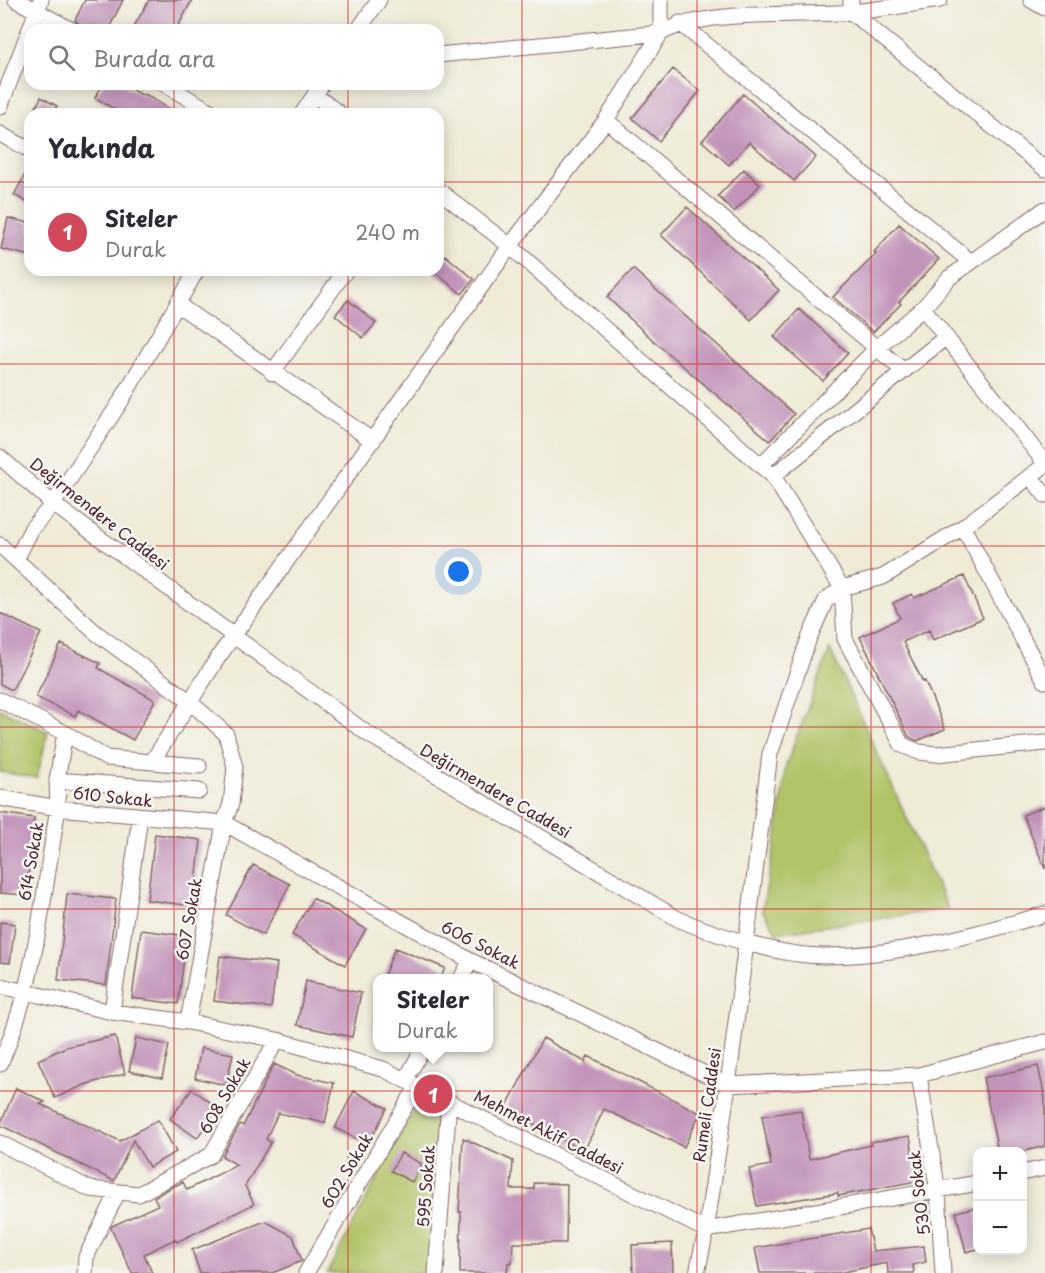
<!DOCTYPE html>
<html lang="tr">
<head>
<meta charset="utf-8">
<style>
	body { margin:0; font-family:"Playpen Sans",sans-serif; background:#f2f2f3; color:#2b2b33 }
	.controls { position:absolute; right:18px; bottom:18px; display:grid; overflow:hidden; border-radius:12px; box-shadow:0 3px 15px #0003 }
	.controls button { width:54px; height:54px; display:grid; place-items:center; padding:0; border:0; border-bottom:2px solid #e1e1e2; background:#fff; color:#2b2b33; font:30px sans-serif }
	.you { position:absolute; left:459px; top:572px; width:21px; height:21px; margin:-15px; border:4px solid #fff; border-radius:50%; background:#1a73e8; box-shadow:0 0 0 9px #1a73e833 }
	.badge { display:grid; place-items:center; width:39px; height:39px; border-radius:50%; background:#d1495b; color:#fff; font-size:20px; font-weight:700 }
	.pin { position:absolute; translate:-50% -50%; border:3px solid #fff; box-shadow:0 2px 6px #0006 }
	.popup { position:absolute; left:373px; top:974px; width:120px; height:78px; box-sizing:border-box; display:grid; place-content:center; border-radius:12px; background:#fff; filter:drop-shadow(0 2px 4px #0005); font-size:20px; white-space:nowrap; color:#7c7c81 }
	.popup b { font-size:22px; color:#2b2b33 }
	.popup::after { content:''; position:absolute; left:50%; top:100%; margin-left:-12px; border:12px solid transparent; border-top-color:#fff }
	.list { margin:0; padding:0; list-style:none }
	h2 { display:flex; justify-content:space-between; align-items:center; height:78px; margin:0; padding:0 24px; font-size:26px }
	h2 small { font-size:20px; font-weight:400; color:#7c7c81 }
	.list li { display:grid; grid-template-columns:39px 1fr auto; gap:18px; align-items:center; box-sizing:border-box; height:90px; padding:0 24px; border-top:2px solid #e1e1e2 }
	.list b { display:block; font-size:22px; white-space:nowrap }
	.list p { margin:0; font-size:20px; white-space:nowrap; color:#7c7c81 }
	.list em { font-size:20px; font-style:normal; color:#7c7c81 }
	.icon { flex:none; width:33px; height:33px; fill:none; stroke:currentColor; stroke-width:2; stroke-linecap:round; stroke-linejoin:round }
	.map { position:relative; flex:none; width:1045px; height:1273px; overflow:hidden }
	.search { position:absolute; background:#fff; box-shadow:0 3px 15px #0003; left:24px; top:24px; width:420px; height:66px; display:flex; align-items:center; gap:15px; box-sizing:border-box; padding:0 21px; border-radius:18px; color:#7c7c81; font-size:22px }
	.panel { position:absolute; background:#fff; box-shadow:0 3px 15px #0003; left:24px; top:108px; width:420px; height:168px; border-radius:18px }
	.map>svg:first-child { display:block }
</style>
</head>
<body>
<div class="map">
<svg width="1045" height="1273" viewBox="0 0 1045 1273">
	<rect width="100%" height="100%" fill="#f6f6f2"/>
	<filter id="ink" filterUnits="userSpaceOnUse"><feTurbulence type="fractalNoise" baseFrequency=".0167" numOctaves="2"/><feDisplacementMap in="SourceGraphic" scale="12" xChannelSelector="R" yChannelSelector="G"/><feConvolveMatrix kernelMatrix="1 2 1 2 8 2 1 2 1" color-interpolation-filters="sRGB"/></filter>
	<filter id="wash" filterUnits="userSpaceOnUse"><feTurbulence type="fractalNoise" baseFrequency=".008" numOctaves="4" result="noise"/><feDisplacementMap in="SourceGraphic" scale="24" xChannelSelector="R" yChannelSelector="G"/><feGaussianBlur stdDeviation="1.35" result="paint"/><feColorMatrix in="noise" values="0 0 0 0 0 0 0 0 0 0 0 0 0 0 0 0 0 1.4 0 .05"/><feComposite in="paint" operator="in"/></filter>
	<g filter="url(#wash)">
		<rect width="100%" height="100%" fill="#efebd7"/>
		<path fill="#b0c366" stroke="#7d7148" stroke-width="1.5" d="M 830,649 L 948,909 L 777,933 L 762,910 L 776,840 L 786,765 Z
			M 0,709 L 48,732 L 37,778 L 0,772 Z
			M 419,1100 L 441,1115 L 429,1273 L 327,1273 Z"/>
		<g id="blocks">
			<path fill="#c294ba" d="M 85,0 L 123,0 L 108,30 L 86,30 L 75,20 Z
				M 149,0 L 192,0 L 176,30 L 132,30 Z
				M 673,69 L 700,91 L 659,141 L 632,118 Z
				M 103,84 L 121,84 L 144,96 L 145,94 L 177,114 L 123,114 L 95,98 Z
				M 743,94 L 816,157 L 794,181 L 749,142 L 729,165 L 702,141 Z
				M 41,97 L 57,106 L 52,114 L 33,114 Z
				M 30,166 L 30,204 L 14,195 Z
				M 744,169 L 760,185 L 734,212 L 718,196 Z
				M 687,207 L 779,290 L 751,320 L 661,235 Z
				M 8,218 L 30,223 L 30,256 L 1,249 Z
				M 899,224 L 939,259 L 899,302 L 901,304 L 873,332 L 833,297 L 876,254 L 874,252 Z
				M 445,255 L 474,279 L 462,294 L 432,270 L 438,270 L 438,263 Z
				M 633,269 L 794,414 L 770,441 L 656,343 L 607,297 Z
				M 348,300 L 376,323 L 363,338 L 335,315 Z
				M 799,309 L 848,353 L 823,381 L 774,337 Z
				M 964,576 L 983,618 L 933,640 L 929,630 L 903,642 L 923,682 L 925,681 L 945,729 L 917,741 L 909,737 L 860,637 L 900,618 L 893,603 L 912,594 L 914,598 Z
				M 0,613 L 41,633 L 12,690 L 0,684 Z
				M 61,644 L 100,663 L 98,668 L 155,700 L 133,740 L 78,710 L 75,716 L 36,697 Z
				M 1045,806 L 1045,869 L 1023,815 Z
				M 0,813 L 34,818 L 26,895 L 0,893 Z
				M 155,834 L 201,840 L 193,906 L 147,900 Z
				M 253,865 L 290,884 L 263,935 L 226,915 Z
				M 67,894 L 116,899 L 106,985 L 58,980 Z
				M 313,898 L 366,929 L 345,965 L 292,935 Z
				M 0,922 L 15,924 L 10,963 L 0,962 Z
				M 141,930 L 187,936 L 178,1004 L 132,998 Z
				M 395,948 L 445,968 L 441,978 L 383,978 Z
				M 220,956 L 277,963 L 271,1008 L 214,1001 Z
				M 306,981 L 361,993 L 352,1037 L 297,1025 Z
				M 115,1036 L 125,1074 L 87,1084 L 55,1098 L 38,1060 L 66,1047 Z
				M 136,1038 L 169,1045 L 162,1078 L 129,1071 Z
				M 543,1038 L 585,1062 L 588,1056 L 700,1113 L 684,1147 L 604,1109 L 584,1151 L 505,1109 Z
				M 201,1048 L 233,1054 L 226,1085 L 195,1078 Z
				M 274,1064 L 297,1075 L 334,1083 L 325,1123 L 278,1113 L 266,1139 L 271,1142 L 245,1186 L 254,1204 L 177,1242 L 175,1239 L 144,1254 L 152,1273 L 132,1273 L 111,1228 L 112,1226 L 158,1205 L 154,1197 L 172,1187 L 183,1182 L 187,1190 L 237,1165 L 222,1156 L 240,1124 L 243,1126 Z
				M 1038,1066 L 1045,1098 L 1045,1146 L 1021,1152 L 998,1152 L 983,1078 Z
				M 16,1088 L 45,1102 L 40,1104 L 120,1141 L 158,1120 L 176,1152 L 149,1167 L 133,1140 L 114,1181 L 0,1125 Z
				M 192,1089 L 218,1108 L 197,1138 L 170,1119 Z
				M 354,1091 L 387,1108 L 368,1145 L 335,1128 Z
				M 801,1110 L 809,1159 L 871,1145 L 870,1142 L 910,1136 L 917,1181 L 838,1196 L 838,1193 L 757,1206 L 749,1169 L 771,1165 L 762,1116 Z
				M 463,1138 L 513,1161 L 511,1189 L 534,1189 L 534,1183 L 567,1184 L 566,1243 L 513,1243 L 512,1263 L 508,1263 L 507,1273 L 460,1273 L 461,1212 L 459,1212 Z
				M 401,1153 L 422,1164 L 412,1182 L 391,1171 Z
				M 978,1207 L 978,1249 L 966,1252 L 956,1212 Z
				M 265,1221 L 293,1236 L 302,1261 L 272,1273 L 200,1273 L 192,1250 Z
				M 868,1229 L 873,1251 L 924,1246 L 926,1262 L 913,1265 L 914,1273 L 888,1273 L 887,1263 L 838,1273 L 760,1273 L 755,1248 Z
				M 672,1243 L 673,1273 L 633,1273 L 632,1245 Z"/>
		</g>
	</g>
	<g filter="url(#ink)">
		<use href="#blocks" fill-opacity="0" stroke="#846667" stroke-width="1.5"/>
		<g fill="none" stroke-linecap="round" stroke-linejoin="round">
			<g stroke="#846667" stroke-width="17">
				<path id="minor" d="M 16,0 L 72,30
					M 851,0 L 851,12 L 1045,169
					M 1031,0 L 1045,8
					M 680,23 L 971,262
					M 358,30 L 379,0
					M 438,55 L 661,33 C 707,8 799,17 853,12 C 882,9 911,4 940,0
					M 164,84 L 215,114
					M 315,95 L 340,114
					M 0,107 L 41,0
					M 302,114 L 322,84
					M 606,120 L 904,371
					M 0,134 L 30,150
					M 438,190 L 510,246 L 773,476 L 842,588 L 845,639 L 902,745 L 919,752 L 936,754 L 1045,743
					M 177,304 L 373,441
					M 923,308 L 1045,463
					M 272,373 L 346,270
					M 0,457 L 53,504 L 368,734 L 678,919 C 718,936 781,956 824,956 C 899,956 974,935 1045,914
					M 761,465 L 878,347 L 923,308 L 949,278 L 1045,209
					M 773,476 L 946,337
					M 1030,476 L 1045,495
					M 963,527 L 1045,681
					M 0,545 L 95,632 L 188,700 L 226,734 L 235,767 L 231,804 L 224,823 L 188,1022
					M 17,558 L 32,528 L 53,504 L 121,401 L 197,270
					M 0,700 L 65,733 L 57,780 L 58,808 C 43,894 36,984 0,1064
					M 65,733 L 106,758 L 199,766
					M 152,762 L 217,659 L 510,246 L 606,120 L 661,33 L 661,0
					M 57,780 L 199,791
					M 0,798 L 58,808 L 224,823 L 471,961 L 728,1085 L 919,1075 L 1045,1042
					M 461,978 L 471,961
					M 0,986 L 112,1012 L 188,1022 L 277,1040 L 383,1069 L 706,1230 L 978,1183
					M 112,1012 L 140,817
					M 919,1075 L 938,1192 L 943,1273
					M 406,1079 L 423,1048
					M 0,1143 L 90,1189 L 139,1194 L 211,1155 L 277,1040
					M 1022,1173 L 1045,1168
					M 85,1273 L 86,1257 L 117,1194
					M 306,1273 L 418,1085
					M 436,1273 L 449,1101
					M 697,1273 L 706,1230 L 728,1085 L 770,754 L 809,638 L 826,600 L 842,588 L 883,577 L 963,527 L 1045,465"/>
			</g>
			<use href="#minor" stroke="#fff" stroke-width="15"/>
		</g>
	</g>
	<path fill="none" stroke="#d62828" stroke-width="1.5" stroke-opacity="0.55" d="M 174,0 L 174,30M 348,0 L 348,30M 522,0 L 522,1273M 697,0 L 697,1273M 871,0 L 871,1273M 174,84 L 174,114M 348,84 L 348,114M 0,182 L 30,182M 438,182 L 1045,182M 174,270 L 174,1273M 348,270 L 348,1273M 0,364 L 1045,364M 0,546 L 1045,546M 0,727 L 1045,727M 0,909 L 1045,909M 0,1091 L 1045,1091"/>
	<g text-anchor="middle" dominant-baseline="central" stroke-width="5" stroke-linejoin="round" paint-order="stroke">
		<g font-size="16" fill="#4a1f2b" stroke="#f6f6f2">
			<text transform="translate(100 513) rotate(38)">Değirmendere Caddesi</text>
			<text transform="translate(496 790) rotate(30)">Değirmendere Caddesi</text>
			<text transform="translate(113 796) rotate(6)">610 Sokak</text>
			<text transform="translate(30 861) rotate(-80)">614 Sokak</text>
			<text transform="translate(188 919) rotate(-80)">607 Sokak</text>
			<text transform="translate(481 944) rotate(27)">606 Sokak</text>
			<text transform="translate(224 1095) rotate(-60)">608 Sokak</text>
			<text transform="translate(706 1105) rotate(-82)">Rumeli Caddesi</text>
			<text transform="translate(549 1131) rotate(27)">Mehmet Akif Caddesi</text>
			<text transform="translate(346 1170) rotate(-59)">602 Sokak</text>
			<text transform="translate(425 1186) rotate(-86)">595 Sokak</text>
			<text transform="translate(918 1193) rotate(-97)">530 Sokak</text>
		</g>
	</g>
</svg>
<div class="controls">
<button>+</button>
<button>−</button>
</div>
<div class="you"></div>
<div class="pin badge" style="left:433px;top:1094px">1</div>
<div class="popup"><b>Siteler</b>Durak</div>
<div class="search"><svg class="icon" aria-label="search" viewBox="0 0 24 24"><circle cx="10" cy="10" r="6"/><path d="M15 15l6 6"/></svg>Burada ara</div>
<section class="panel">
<h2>Yakında<small></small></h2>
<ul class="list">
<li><span class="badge">1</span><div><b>Siteler</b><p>Durak</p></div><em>240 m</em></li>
</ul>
</section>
</div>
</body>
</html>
